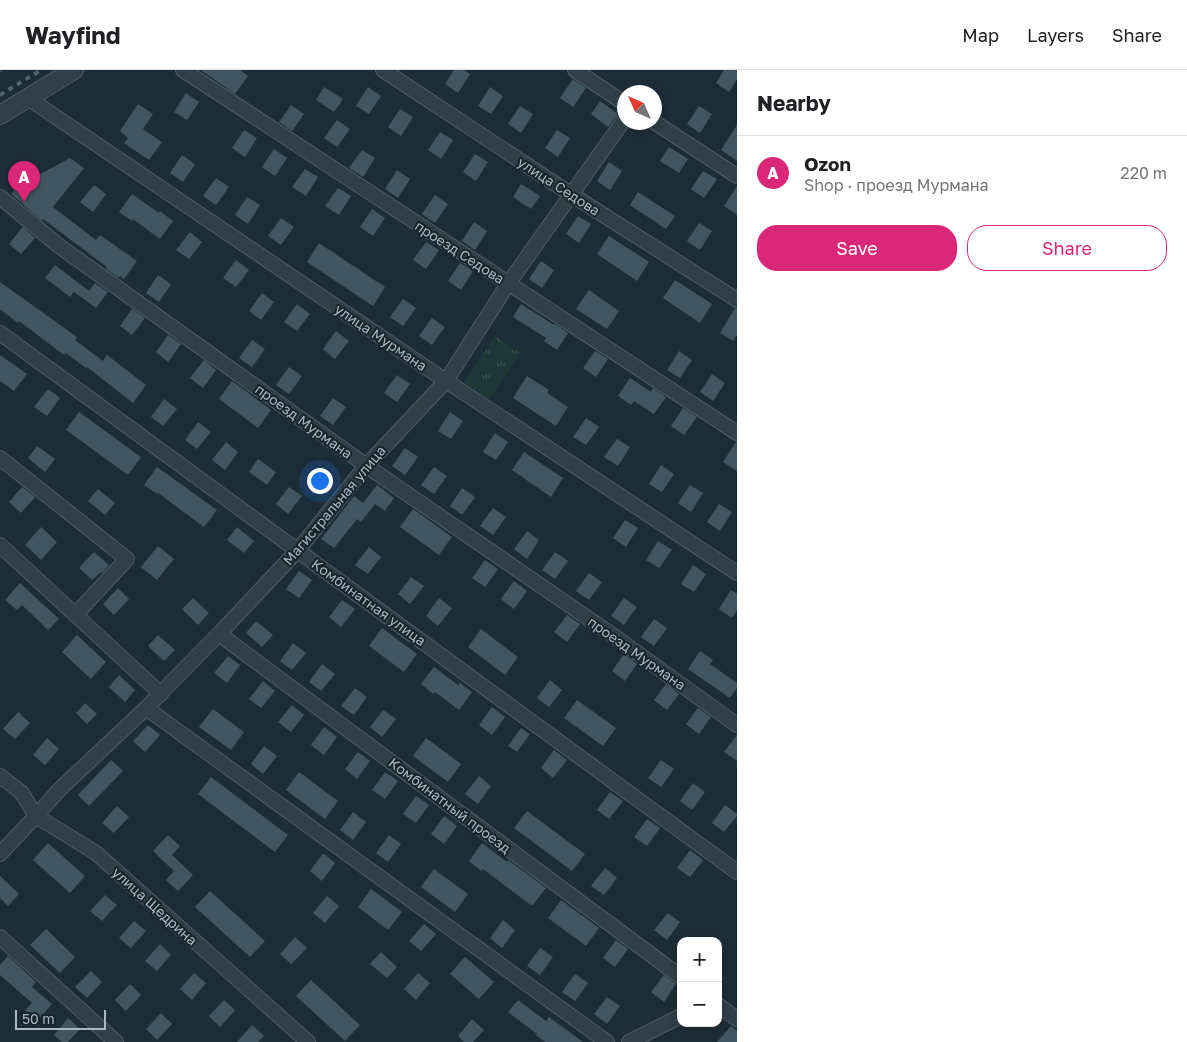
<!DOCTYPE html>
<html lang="en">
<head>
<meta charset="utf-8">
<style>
	body { margin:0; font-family:"Golos Text",sans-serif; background:#f6f6f6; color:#202124 }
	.controls { position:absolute; right:15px; bottom:15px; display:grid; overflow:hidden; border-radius:10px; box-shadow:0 2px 8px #0003 }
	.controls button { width:45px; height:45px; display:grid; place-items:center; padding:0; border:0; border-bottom:1px solid #e0e0e0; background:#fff; color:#202124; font:25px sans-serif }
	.compass { position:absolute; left:617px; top:15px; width:45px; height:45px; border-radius:50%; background:#fff; box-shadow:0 2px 8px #0003; rotate:315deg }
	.scale { position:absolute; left:15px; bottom:12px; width:91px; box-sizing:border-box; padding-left:5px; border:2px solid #aabac5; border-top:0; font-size:14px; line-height:18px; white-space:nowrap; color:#aabac5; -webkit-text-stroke:4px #16242c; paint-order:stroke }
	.you { position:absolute; left:319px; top:410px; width:18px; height:18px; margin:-12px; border:4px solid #fff; border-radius:50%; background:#1a73e8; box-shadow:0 0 0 8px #1a73e833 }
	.badge { display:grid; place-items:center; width:32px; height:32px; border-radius:50%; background:#db2777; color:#fff; font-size:16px; font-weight:700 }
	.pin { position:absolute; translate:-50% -41px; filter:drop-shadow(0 1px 2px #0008) }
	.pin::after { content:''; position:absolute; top:26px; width:18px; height:15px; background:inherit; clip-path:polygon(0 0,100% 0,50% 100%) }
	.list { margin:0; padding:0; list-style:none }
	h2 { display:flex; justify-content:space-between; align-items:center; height:65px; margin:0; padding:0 20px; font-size:21px }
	h2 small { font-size:16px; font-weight:400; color:#757577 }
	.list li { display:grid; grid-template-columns:32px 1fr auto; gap:15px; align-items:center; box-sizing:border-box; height:75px; padding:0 20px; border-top:1px solid #e0e0e0 }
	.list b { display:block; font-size:19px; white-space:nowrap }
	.list p { margin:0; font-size:16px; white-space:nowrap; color:#757577 }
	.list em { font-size:16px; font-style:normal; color:#757577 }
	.actions { display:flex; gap:10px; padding:15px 20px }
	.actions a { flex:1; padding:11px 0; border:1px solid #db2777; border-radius:20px; text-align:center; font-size:18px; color:#db2777 }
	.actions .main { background:#db2777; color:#fff }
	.map { position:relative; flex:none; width:737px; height:972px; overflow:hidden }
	header { display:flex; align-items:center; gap:30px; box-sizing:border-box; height:70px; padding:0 25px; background:#fff; border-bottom:1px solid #e0e0e0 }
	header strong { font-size:24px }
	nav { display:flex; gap:28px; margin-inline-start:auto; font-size:18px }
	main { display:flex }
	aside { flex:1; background:#fff }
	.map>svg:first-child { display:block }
</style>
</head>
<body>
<header>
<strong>Wayfind</strong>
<nav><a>Map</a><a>Layers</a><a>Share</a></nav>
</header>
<main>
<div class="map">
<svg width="737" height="972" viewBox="0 0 737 972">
	<defs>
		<pattern id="grass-tufts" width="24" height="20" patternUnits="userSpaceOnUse" patternTransform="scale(1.25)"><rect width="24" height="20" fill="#1f3836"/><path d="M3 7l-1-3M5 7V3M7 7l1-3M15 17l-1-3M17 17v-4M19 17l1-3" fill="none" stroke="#3d5352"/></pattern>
	</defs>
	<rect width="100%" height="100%" fill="#1d2d37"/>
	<path fill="url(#grass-tufts)" d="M 495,266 L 520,283 L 489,329 L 464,312 Z"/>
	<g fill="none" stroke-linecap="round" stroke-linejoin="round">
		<path stroke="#2c4c5f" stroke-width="4" d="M 0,0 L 1,0"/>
	</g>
	<path fill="#425662" d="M 201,0 L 240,0 L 248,6 L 235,24 Z
		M 454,0 L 464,0 L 470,4 L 458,23 L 445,14 Z
		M 724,0 L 737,0 L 737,9 L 729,22 L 716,13 Z
		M 573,9 L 586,18 L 573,37 L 560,28 Z
		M 324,17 L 343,29 L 334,42 L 316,30 Z
		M 368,17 L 381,26 L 369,44 L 356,36 Z
		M 490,17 L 503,26 L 491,44 L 478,36 Z
		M 186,23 L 199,32 L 187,50 L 174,42 Z
		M 600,31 L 618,44 L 608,57 L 591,44 Z
		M 138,34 L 153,44 L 143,59 L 162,72 L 149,90 L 124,73 L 128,68 L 120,61 Z
		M 291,35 L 304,44 L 292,61 L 279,52 Z
		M 520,36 L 533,44 L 521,63 L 508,54 Z
		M 699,36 L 712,44 L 700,63 L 687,54 Z
		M 400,39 L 413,47 L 401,66 L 388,57 Z
		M 337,50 L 350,59 L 337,77 L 324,68 Z
		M 737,55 L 737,91 L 721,80 Z
		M 244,60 L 257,68 L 245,87 L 232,78 Z
		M 557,60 L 570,68 L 558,87 L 545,78 Z
		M 440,62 L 453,70 L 441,89 L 428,80 Z
		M 669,77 L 688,89 L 679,103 L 660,91 Z
		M 274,79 L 287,88 L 275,106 L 262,97 Z
		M 362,80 L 375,88 L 363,107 L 349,98 Z
		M 475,84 L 488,92 L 476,111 L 463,102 Z
		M 182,85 L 195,94 L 183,112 L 170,103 Z
		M 70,88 L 84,98 L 53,137 L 96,170 L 100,165 L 137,191 L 124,209 L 120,206 L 119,208 L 106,199 L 107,197 L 43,149 L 42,151 L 11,124 L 18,116 Z
		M 609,92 L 622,101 L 610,120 L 597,111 Z
		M 305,99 L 318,107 L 306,126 L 292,117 Z
		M 397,100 L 410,109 L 398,128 L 385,119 Z
		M 703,101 L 717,109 L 704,128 L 691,119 Z
		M 216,108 L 229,117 L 216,135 L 203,126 Z
		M 521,114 L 540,126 L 531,139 L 513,127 Z
		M 94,115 L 106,124 L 93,142 L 80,132 Z
		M 737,116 L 737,145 L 724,136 Z
		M 338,118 L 351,126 L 339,145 L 325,136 Z
		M 638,122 L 675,146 L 666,159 L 630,135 Z
		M 132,124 L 159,143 L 160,141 L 173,151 L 160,169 L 133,149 L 132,151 L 119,142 Z
		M 435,125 L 448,134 L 435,153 L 422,144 Z
		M 247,127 L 260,135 L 248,154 L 235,145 Z
		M 372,139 L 385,148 L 373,166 L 360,157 Z
		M 578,146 L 591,154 L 579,173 L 566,164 Z
		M 281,148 L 294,157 L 281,175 L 268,166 Z
		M 474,152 L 487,161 L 475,180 L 462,171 Z
		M 699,153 L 712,161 L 700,180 L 687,171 Z
		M 23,157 L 35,168 L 21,184 L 9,174 Z
		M 190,162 L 202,172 L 189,189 L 176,180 Z
		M 609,166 L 649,192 L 637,211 L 597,184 Z
		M 426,172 L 439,180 L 426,199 L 413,190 Z
		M 319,173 L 385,217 L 373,236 L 307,192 Z
		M 236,190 L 249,200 L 236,217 L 223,208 Z
		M 541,191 L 554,200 L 542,218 L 529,209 Z
		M 460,193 L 473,201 L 461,220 L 448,211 Z
		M 55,195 L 89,221 L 95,213 L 108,222 L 96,238 L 74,222 L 70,227 L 45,208 Z
		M 158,205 L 171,214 L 159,232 L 146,223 Z
		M 675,210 L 712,234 L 700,253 L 663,228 Z
		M 0,212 L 77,267 L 75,270 L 103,291 L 107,285 L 146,315 L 133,333 L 87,297 L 86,298 L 66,283 L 64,285 L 19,251 L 18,253 L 0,239 Z
		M 589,220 L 619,241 L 607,259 L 576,239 Z
		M 262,223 L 274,232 L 261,250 L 249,241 Z
		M 403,229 L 416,238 L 403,256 L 390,247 Z
		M 297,234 L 310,244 L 297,261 L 284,252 Z
		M 521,234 L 554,255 L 555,254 L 568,263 L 557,280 L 544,271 L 546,268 L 513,247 Z
		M 735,238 L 737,239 L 737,265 L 733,271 L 720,263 Z
		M 132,239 L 145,248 L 132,265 L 120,256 Z
		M 432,248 L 445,257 L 432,275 L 419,266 Z
		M 336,261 L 349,271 L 335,289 L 323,279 Z
		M 168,265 L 181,274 L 168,292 L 156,282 Z
		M 252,270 L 265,279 L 252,297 L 239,288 Z
		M 595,281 L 608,289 L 596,307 L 583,298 Z
		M 679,281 L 692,290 L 680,308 L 667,300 Z
		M 0,285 L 27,304 L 14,321 L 0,311 Z
		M 204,290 L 216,300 L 203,318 L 190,308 Z
		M 289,297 L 302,306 L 289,324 L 276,315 Z
		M 712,304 L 725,313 L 713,331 L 700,322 Z
		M 397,305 L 410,314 L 397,332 L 384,323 Z
		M 527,306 L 549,320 L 547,323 L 568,337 L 556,356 L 513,328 Z
		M 630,308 L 651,322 L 653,318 L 666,327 L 654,344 L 634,331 L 631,335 L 618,326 Z
		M 232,311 L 271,340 L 258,358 L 219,329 Z
		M 48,319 L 60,328 L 47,346 L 34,337 Z
		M 333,328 L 346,337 L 333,355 L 320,346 Z
		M 164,329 L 177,339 L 163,356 L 151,347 Z
		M 683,338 L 697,347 L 684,365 L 671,356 Z
		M 79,342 L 141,387 L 128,405 L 66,360 Z
		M 450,342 L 463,351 L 451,369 L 438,361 Z
		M 586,348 L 599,357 L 586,375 L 573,367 Z
		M 198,352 L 211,362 L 197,379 L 185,370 Z
		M 495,363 L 508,372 L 496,390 L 483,382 Z
		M 617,369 L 630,377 L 618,396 L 604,387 Z
		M 226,372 L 238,382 L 225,400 L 212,390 Z
		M 736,372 L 737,372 L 737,401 L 723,392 Z
		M 37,376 L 55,389 L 45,402 L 28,388 Z
		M 405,378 L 418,387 L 405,405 L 392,396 Z
		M 524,382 L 563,408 L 551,427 L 512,400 Z
		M 258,389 L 276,402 L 267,415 L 249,402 Z
		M 661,395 L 674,404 L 662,422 L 649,414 Z
		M 157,397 L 217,440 L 204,457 L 158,423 L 157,424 L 144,415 Z
		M 434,397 L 447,406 L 434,424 L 421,415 Z
		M 377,415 L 394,428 L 385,441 L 375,434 L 361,452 L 357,449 L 334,478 L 321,469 L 354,426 L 363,433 Z
		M 690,415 L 703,423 L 691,442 L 678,433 Z
		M 22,417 L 35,427 L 21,443 L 9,432 Z
		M 289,417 L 302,426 L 288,444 L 276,434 Z
		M 462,418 L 475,427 L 462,445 L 450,436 Z
		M 98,419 L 115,433 L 105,445 L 88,431 Z
		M 719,434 L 732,442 L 720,461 L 707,452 Z
		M 493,438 L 506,447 L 493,465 L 480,456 Z
		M 413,439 L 452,467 L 439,485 L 400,457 Z
		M 625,450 L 638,458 L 626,477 L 613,468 Z
		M 41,457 L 57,472 L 41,490 L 25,475 Z
		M 237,457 L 254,471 L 244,483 L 227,470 Z
		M 527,461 L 539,470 L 527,489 L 514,479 Z
		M 658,471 L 672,480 L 659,498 L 646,490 Z
		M 158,476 L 174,489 L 157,510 L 141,497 Z
		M 369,477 L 381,487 L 368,504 L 355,495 Z
		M 94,482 L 109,495 L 102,503 L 101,502 L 92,510 L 79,498 Z
		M 555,482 L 568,491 L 555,509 L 542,500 Z
		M 485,490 L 498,499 L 485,517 L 472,508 Z
		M 693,495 L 706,504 L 694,522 L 681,514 Z
		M 299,501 L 312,510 L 299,528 L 286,519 Z
		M 589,503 L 602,512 L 589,530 L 576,521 Z
		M 411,507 L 424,516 L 410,534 L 398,524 Z
		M 514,511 L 527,521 L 514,539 L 501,529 Z
		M 20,513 L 59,549 L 48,560 L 22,535 L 17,540 L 5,530 Z
		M 118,518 L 129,529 L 114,545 L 103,534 Z
		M 731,520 L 737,524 L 737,540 L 732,548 L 719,539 Z
		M 193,528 L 209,543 L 198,555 L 182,539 Z
		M 439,528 L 452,538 L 438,556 L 426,546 Z
		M 624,528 L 637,537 L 624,555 L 611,546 Z
		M 342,530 L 355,539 L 341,557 L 329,547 Z
		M 567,545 L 580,554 L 567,572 L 554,562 Z
		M 654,549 L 667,558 L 654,576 L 641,567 Z
		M 256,551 L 273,565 L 262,577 L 246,563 Z
		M 382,558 L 417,584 L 404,602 L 369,576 Z
		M 481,559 L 518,587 L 505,605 L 468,577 Z
		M 77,565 L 106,592 L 91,609 L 62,582 Z
		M 158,565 L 175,580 L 164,591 L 148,576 Z
		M 293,573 L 306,583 L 292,600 L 280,591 Z
		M 700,581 L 713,590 L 710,594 L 737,613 L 737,618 L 730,628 L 688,599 Z
		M 624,584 L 637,594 L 625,611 L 612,601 Z
		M 228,586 L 240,595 L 227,613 L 214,603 Z
		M 322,594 L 335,604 L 321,621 L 309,612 Z
		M 434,597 L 458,615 L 460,613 L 472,622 L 459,640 L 435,622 L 433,624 L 421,614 Z
		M 119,605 L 135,620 L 125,632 L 109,617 Z
		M 550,610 L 562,620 L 549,637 L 537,628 Z
		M 263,611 L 275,621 L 261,638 L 249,629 Z
		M 666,614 L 679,624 L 667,640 L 654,630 Z
		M 355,618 L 367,627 L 354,645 L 341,636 Z
		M 577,630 L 616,658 L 603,676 L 564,648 Z
		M 85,633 L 97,644 L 87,654 L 76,643 Z
		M 292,635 L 304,645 L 291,662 L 278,652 Z
		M 492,637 L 505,647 L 492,665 L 479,655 Z
		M 698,638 L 711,647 L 699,664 L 686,654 Z
		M 213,639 L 244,662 L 231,680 L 199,657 Z
		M 383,640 L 396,649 L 382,667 L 370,657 Z
		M 18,642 L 30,653 L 15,669 L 3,659 Z
		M 148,655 L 160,665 L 145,682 L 133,671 Z
		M 324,657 L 337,667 L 324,685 L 311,675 Z
		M 521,658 L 530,664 L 517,682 L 508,676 Z
		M 737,665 L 737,691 L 724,682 Z
		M 47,668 L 59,679 L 45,695 L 33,685 Z
		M 426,668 L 461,694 L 448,712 L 413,686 Z
		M 264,676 L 277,686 L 263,704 L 251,694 Z
		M 554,680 L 567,690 L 553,708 L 541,698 Z
		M 358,682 L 370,691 L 357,709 L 345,699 Z
		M 111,690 L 123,701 L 89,736 L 78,725 Z
		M 661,690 L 674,699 L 661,717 L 648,708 Z
		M 299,702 L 338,731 L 325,749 L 286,720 Z
		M 385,702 L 398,711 L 385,729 L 372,720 Z
		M 479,706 L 491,716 L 478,734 L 465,724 Z
		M 211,707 L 288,765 L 275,782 L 198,724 Z
		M 693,713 L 705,722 L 692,740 L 680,731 Z
		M 610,722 L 623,731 L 609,749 L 597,740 Z
		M 416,726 L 429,735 L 416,753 L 403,744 Z
		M 725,735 L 737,744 L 737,746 L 724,762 L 712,753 Z
		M 117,736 L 129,747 L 114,763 L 102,753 Z
		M 527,741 L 585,784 L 572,801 L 514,758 Z
		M 353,742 L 366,752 L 353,770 L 340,760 Z
		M 444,746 L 457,756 L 444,774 L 431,764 Z
		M 647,749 L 660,758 L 647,776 L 634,767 Z
		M 168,765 L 180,776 L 172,785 L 193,805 L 178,821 L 166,810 L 174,801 L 153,781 Z
		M 389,765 L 401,774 L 388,792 L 376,783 Z
		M 48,773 L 85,806 L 70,823 L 33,790 Z
		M 482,773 L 507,792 L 508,790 L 546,818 L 532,836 L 483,799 L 481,801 L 469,791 Z
		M 690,780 L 703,790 L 690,807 L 677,798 Z
		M 323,783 L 335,793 L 322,811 L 310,801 Z
		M 605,798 L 617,808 L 604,825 L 591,816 Z
		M 434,799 L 468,824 L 455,842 L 421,817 Z
		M 0,806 L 19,824 L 8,836 L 0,828 Z
		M 371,819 L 402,842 L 388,860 L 358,837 Z
		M 210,821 L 265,871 L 250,887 L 195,837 Z
		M 105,825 L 117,835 L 102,851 L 90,841 Z
		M 327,826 L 339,836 L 325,853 L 313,843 Z
		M 561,830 L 599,858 L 586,876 L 548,848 Z
		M 668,843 L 680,852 L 667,870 L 654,860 Z
		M 503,850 L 515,860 L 502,878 L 490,868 Z
		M 134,851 L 146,861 L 131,878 L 119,868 Z
		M 424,854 L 436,864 L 421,881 L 409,871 Z
		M 46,859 L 75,887 L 60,903 L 30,875 Z
		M 295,867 L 307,878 L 291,894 L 280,884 Z
		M 616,870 L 628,879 L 615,897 L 603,888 Z
		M 160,874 L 171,885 L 157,901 L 145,891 Z
		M 540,878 L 553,887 L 540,905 L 527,896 Z
		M 381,882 L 397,897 L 387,908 L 370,894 Z
		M 8,886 L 36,912 L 32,917 L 52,934 L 37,951 L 25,940 L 32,933 L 0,905 L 0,895 Z
		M 465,887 L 494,912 L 479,929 L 450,904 Z
		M 91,901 L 102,912 L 87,928 L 75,917 Z
		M 194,903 L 206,913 L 192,930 L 180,919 Z
		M 418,903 L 430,913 L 416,930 L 404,919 Z
		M 575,904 L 588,913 L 575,931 L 562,922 Z
		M 664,905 L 676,914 L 664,932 L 651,922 Z
		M 311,910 L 360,955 L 345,971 L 296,926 Z
		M 130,914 L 141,925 L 126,941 L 115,930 Z
		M 607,927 L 620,936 L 607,954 L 594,944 Z
		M 224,930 L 235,940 L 220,957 L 209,946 Z
		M 518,930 L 546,951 L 549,947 L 583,972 L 545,972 L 536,965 L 537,964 L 508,942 Z
		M 161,943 L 172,954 L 157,970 L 146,959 Z
		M 68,948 L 80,959 L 68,972 L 62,972 L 54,965 Z
		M 472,949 L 484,960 L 473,972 L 464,972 L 458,966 Z
		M 252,955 L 264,966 L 258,972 L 237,972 Z
		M 731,956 L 737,961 L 737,972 L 717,972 Z"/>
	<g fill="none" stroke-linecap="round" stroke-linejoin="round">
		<g stroke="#4e5d66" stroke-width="16">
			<path id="minor" d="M 183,0 L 737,363
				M 383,0 L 572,125 L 737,230
				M 575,0 L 624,33
				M 28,28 L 446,311 L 737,503
				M 654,52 L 737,106
				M 0,127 L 59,176 L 371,399 L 611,564 L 737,655
				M 0,263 L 737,802
				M 0,388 L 127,489 L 75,545
				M 0,475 L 161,624
				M 219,564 L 681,907
				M 146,638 L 607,972
				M 0,706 L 21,722 L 36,746 L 96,783 L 308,972
				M 0,784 L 36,746 L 60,719 L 146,638 L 219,564 L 298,480 L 366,396 L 446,311 L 508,214 L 624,50
				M 0,867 L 116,972
				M 718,935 L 737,949
				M 629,972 L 681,946"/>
		</g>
		<g stroke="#4e5d66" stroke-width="20">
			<path id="tertiary" d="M 0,45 L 74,0"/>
		</g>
		<use href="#minor" stroke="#303f48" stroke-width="14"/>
		<use href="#tertiary" stroke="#303f48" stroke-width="18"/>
		<path stroke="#526470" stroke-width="4" stroke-dasharray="5 5" stroke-linecap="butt" d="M 0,25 L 41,0"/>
	</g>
	<g text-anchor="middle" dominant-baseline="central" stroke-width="4" stroke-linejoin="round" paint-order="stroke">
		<g font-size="14" fill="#aabac5" stroke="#16242c">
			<text transform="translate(559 116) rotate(33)">улица Седова</text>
			<text transform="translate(460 182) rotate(33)">проезд Седова</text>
			<text transform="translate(381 267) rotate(34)">улица Мурмана</text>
			<text transform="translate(304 351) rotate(36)">проезд Мурмана</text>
			<text transform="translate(334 435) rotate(-50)">Магистральная улица</text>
			<text transform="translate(369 532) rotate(36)">Комбинатная улица</text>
			<text transform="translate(637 583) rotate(35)">проезд Мурмана</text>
			<text transform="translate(450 735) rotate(37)">Комбинатный проезд</text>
			<text transform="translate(155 836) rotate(42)">улица Щедрина</text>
		</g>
	</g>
</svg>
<div class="controls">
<button>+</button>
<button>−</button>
</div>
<svg class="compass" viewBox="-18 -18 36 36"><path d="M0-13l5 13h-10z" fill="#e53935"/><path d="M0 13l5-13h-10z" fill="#757577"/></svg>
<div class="scale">50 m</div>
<div class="you"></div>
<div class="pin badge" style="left:24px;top:132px">A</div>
</div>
<aside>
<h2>Nearby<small></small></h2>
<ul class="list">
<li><span class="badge">A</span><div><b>Ozon</b><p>Shop · проезд Мурмана</p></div><em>220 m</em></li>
</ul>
<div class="actions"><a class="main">Save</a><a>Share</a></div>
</aside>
</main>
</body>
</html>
